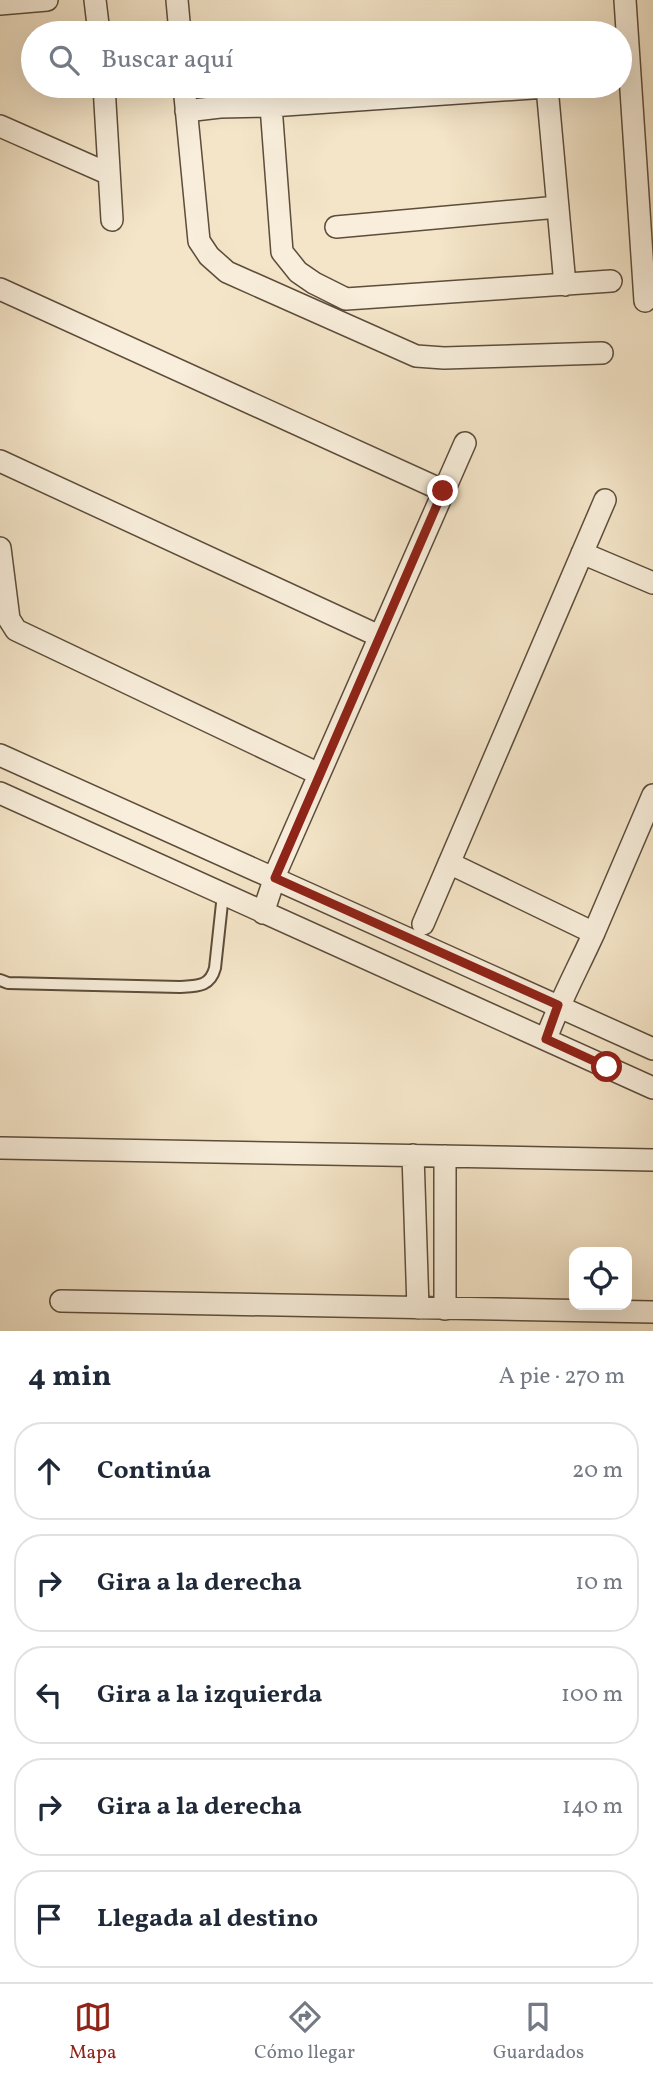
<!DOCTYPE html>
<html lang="es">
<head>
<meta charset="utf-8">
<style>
	body { margin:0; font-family:Vollkorn,serif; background:#f2f2f3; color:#1f2937 }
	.controls { position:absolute; right:21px; bottom:21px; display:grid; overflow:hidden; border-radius:14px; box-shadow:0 7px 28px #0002 }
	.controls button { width:63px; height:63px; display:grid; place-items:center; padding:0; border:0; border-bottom:2px solid #e0e1e3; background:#fff; color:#1f2937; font:35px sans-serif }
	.stop { position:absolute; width:21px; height:21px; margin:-16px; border:5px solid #8f2418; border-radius:50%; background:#fff }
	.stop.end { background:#8f2418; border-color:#fff; box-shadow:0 2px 7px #0008 }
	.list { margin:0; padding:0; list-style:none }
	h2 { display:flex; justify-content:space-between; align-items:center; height:91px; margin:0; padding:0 28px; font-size:30px }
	h2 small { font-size:23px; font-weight:400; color:#747a83 }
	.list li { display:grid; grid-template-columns:46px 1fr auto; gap:21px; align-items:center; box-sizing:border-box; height:98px; margin:0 14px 14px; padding:0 14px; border:2px solid #e0e1e3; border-radius:28px }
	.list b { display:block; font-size:26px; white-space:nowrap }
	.list em { font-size:23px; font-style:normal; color:#747a83 }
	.icon { flex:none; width:38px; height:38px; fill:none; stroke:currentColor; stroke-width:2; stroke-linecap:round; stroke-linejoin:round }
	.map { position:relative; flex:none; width:653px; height:1331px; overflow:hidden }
	.search { position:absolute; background:#fff; box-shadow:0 7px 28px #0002; left:21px; right:21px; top:21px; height:77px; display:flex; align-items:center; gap:18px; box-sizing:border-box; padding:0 24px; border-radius:38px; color:#747a83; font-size:26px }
	.sheet { height:651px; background:#fff }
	nav { display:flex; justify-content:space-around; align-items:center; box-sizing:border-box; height:98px; border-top:2px solid #e0e1e3; background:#fff; font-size:19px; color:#747a83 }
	nav a { display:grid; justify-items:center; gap:4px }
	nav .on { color:#8f2418 }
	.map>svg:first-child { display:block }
</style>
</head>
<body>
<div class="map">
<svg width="653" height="1331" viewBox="0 0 653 1331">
	<rect width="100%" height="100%" fill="#f4e5c8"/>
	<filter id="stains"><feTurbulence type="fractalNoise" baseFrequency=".00286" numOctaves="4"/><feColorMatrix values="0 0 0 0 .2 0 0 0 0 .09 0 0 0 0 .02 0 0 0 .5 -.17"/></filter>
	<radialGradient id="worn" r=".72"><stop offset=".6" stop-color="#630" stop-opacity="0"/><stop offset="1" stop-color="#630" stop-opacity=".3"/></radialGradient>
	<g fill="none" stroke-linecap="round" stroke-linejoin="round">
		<g stroke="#5d4d3b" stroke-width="14">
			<path id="lane" d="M 0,980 L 8,983 L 180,987 C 197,986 210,987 215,968 L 223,894"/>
		</g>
		<g stroke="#5d4d3b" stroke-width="24">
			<path id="street" d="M 95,0 L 99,33
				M 177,0 L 180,33
				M 625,0 L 645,301
				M 0,4 L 47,0
				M 104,86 L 112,220
				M 184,86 L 199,241 L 209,256 L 227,272 L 416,356 L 444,358 L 602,353
				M 547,87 L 565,285
				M 271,106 L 282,252 L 298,272 L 314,283 L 346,299 L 611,281
				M 186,111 L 220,107 L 271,106 L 561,86
				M 0,126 L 109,174
				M 336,227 L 558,207
				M 0,289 L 444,491
				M 0,461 L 379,636
				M 0,548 L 9,619 L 16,630 L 319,774
				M 582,553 L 653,583
				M 0,755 L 653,1049
				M 0,793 L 653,1088
				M 449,863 L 594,933
				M 263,913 L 278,868 L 465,443
				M 423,924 L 605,500
				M 546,1039 C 559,1003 577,970 593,935 C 613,889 633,842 653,795
				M 1,1148 L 653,1160
				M 413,1155 L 418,1308
				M 445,1156 L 445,1309
				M 61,1301 L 653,1312"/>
		</g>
		<use href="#lane" stroke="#f8eedb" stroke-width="10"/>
		<use href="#street" stroke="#f8eedb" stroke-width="21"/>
	</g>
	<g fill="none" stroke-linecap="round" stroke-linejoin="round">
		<path stroke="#8f2418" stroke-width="9" d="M 443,491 L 275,878 L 558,1005 L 546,1039 L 607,1067"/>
	</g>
	<rect width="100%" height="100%" filter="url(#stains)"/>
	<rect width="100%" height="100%" fill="url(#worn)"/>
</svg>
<div class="controls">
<button><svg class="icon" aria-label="locate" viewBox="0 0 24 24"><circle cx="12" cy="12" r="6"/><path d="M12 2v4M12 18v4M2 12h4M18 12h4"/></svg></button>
</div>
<div class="stop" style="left:607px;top:1067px"></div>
<div class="stop end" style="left:443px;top:491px"></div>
<div class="search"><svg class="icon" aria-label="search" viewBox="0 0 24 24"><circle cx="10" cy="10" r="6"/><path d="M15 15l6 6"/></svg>Buscar aquí</div>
</div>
<section class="sheet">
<h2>4 min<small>A pie · 270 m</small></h2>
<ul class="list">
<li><svg class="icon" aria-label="ahead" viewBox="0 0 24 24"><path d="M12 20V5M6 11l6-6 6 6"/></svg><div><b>Continúa</b></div><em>20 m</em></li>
<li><svg class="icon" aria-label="right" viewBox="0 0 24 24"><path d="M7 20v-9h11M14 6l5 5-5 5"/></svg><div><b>Gira a la derecha</b></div><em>10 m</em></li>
<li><svg class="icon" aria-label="left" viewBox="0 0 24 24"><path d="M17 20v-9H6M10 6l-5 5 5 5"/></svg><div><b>Gira a la izquierda</b></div><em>100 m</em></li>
<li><svg class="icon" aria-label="right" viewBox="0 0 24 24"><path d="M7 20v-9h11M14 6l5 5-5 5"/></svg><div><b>Gira a la derecha</b></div><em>140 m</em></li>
<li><svg class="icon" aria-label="arrive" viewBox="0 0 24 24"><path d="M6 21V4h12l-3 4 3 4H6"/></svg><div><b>Llegada al destino</b></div></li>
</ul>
</section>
<nav>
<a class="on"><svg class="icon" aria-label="map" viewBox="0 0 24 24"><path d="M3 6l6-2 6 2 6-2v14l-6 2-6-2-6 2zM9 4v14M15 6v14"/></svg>Mapa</a>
<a><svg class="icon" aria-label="directions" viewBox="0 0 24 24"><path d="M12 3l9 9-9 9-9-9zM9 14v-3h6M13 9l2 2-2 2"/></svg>Cómo llegar</a>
<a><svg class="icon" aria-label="saved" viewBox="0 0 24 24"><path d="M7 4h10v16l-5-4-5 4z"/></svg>Guardados</a>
</nav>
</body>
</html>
